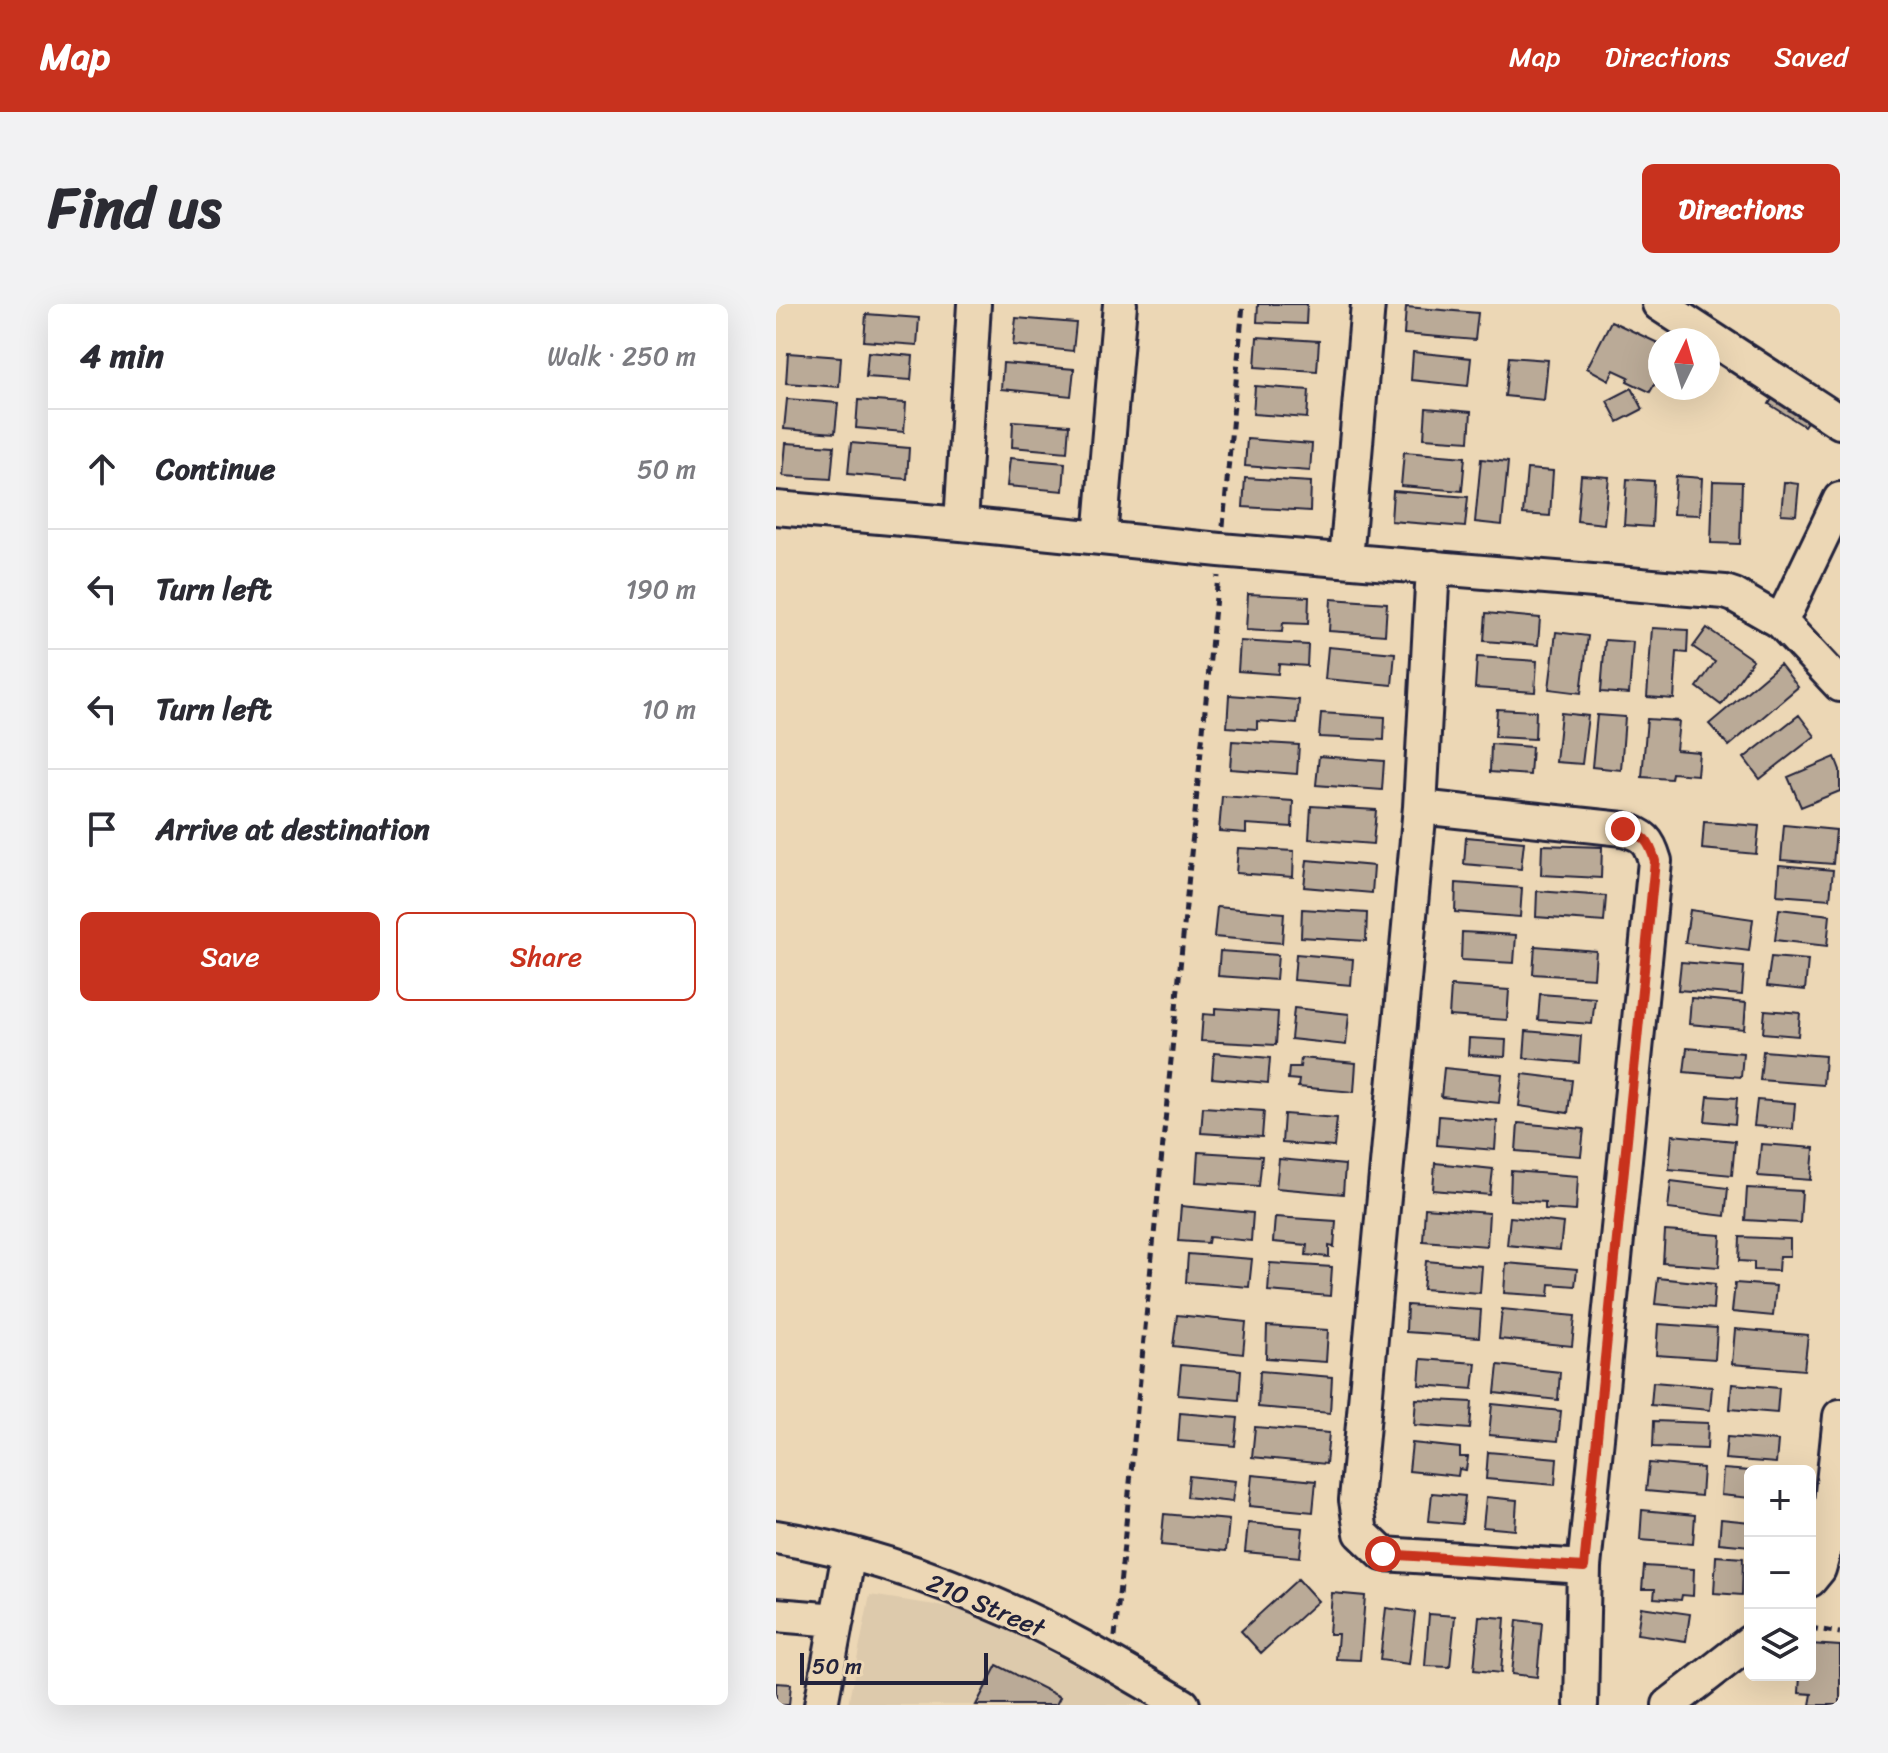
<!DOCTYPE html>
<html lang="en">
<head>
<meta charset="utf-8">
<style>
	body { margin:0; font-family:Sriracha,sans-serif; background:#f2f2f3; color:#2b2b33 }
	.controls { position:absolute; right:24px; bottom:24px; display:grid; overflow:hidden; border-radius:12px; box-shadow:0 8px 32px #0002 }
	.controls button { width:72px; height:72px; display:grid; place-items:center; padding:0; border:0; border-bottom:2px solid #e1e1e2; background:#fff; color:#2b2b33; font:40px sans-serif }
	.compass { position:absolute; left:872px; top:24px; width:72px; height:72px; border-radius:50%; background:#fff; box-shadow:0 8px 32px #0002; rotate:5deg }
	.scale { position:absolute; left:24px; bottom:20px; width:188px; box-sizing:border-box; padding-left:8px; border:4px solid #22223b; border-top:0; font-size:22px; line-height:28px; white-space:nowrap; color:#22223b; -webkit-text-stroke:6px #ecd7b5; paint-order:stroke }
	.stop { position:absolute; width:24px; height:24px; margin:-18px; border:6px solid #c8321e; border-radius:50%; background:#fff }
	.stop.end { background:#c8321e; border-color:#fff; box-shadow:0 2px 8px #0008 }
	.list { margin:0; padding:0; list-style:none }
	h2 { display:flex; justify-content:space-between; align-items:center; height:104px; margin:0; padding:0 32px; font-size:34px }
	h2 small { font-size:26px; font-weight:400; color:#7c7c81 }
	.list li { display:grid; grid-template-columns:52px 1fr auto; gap:24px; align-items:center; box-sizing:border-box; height:120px; padding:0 32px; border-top:2px solid #e1e1e2 }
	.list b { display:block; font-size:30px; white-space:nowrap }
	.list em { font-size:26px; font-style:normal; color:#7c7c81 }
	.actions { display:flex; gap:16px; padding:24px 32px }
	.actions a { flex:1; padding:18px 0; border:2px solid #c8321e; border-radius:12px; text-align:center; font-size:28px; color:#c8321e }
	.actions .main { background:#c8321e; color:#fff }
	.icon { flex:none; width:44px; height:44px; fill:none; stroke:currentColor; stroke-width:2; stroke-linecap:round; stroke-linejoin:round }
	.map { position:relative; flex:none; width:1064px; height:1401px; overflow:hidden; border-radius:12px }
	header { display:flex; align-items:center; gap:48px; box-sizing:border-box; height:112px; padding:0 40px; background:#c8321e; color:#fff }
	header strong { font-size:38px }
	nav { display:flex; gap:44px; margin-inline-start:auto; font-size:28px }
	.intro { display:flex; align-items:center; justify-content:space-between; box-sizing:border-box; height:192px; padding:0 48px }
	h1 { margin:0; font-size:56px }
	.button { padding:20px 36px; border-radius:12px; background:#c8321e; color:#fff; font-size:28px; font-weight:700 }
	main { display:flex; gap:48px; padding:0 48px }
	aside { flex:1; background:#fff; border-radius:12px; box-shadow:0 8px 32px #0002 }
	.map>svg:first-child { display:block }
</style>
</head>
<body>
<header>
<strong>Map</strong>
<nav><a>Map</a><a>Directions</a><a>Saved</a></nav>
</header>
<div class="intro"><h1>Find us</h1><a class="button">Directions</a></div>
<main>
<aside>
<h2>4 min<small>Walk · 250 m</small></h2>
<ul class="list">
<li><svg class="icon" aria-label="ahead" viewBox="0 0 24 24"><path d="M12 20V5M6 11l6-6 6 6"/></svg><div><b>Continue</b></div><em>50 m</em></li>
<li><svg class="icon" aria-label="left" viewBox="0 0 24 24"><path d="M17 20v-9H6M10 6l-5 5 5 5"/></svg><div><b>Turn left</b></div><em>190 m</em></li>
<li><svg class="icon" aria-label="left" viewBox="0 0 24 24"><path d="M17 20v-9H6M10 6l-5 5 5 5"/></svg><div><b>Turn left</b></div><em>10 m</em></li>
<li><svg class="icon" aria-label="arrive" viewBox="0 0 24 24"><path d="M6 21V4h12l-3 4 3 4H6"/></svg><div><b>Arrive at destination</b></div></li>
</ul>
<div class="actions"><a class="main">Save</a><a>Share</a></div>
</aside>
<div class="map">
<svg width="1064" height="1401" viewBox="0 0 1064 1401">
	<rect width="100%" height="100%" fill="#ecd7b5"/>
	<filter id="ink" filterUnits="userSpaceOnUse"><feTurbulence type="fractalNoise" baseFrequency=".0125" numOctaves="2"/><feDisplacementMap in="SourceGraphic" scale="16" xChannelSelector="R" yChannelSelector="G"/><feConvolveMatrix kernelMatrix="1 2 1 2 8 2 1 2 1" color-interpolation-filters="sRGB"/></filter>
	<g filter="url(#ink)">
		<path fill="#ddcaac" d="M 94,1291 L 192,1306 L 375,1401 L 72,1401 Z"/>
		<path fill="#baaa97" stroke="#22223b" stroke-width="2" d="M 482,0 L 531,0 L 530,20 L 481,18 Z
			M 630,3 L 702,9 L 699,36 L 628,30 Z
			M 90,10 L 143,14 L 141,41 L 88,37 Z
			M 240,14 L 300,19 L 297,47 L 237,41 Z
			M 835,17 L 884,40 L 884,71 L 874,88 L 851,77 L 853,73 L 838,66 L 833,76 L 811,64 Z
			M 481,33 L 543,37 L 541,67 L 479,63 Z
			M 92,48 L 137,52 L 135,76 L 90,73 Z
			M 637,48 L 695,54 L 692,82 L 635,76 Z
			M 12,49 L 65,53 L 63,83 L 10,79 Z
			M 733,53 L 772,56 L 768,96 L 729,92 Z
			M 227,59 L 298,65 L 295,92 L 225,85 Z
			M 479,82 L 533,86 L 531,114 L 477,110 Z
			M 856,84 L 867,105 L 842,118 L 831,97 Z
			M 999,90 L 1035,112 L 1028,122 L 993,100 Z
			M 11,95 L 62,99 L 59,129 L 8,125 Z
			M 82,96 L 130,99 L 128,128 L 80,124 Z
			M 650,104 L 695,108 L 693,137 L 648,134 Z
			M 237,117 L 293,121 L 291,148 L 236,143 Z
			M 471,135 L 536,140 L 534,167 L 469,162 Z
			M 10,139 L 58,142 L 55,175 L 7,172 Z
			M 75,139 L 133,144 L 131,175 L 72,170 Z
			M 628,148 L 689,153 L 686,187 L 625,182 Z
			M 234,154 L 289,159 L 287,187 L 231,182 Z
			M 705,155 L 732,158 L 726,221 L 699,218 Z
			M 751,165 L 777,167 L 774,212 L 747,210 Z
			M 805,171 L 833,173 L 828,220 L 801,217 Z
			M 900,172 L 926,174 L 924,211 L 897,210 Z
			M 469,174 L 535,178 L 534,207 L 467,203 Z
			M 851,175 L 878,177 L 876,223 L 848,221 Z
			M 937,177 L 966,178 L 964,240 L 935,239 Z
			M 1008,178 L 1023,180 L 1020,211 L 1005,210 Z
			M 617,187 L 692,193 L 689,223 L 615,217 Z
			M 472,290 L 533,293 L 532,320 L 507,319 L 506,328 L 470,326 Z
			M 555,295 L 611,299 L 609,331 L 553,327 Z
			M 710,309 L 764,314 L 762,341 L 708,337 Z
			M 876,324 L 912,326 L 911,349 L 901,348 L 898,395 L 871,393 Z
			M 931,324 L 977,356 L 945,401 L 921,383 L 939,358 L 917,343 Z
			M 780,328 L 812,332 L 805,389 L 773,385 Z
			M 829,336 L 857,338 L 853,390 L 825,388 Z
			M 464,337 L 532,341 L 531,362 L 503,360 L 502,370 L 462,367 Z
			M 552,343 L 619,349 L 616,381 L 549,375 Z
			M 701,353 L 761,357 L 759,388 L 699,384 Z
			M 1004,360 L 1022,383 L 953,442 L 933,420 Z
			M 453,391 L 523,396 L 521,420 L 481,417 L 481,425 L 451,423 Z
			M 721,405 L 760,407 L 759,435 L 719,433 Z
			M 545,409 L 609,413 L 608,436 L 543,433 Z
			M 785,409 L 812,412 L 806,460 L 780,458 Z
			M 821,411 L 849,413 L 845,466 L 816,463 Z
			M 1023,411 L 1039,432 L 984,475 L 968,454 Z
			M 871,415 L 903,417 L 900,446 L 923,448 L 921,471 L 896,469 L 895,475 L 866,473 Z
			M 456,437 L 523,441 L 521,470 L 454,465 Z
			M 715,440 L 756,443 L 754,471 L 714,468 Z
			M 543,452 L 608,457 L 606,486 L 540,481 Z
			M 1059,453 L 1064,466 L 1064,487 L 1025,503 L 1012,473 Z
			M 446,492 L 517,497 L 516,523 L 470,520 L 470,529 L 443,527 Z
			M 535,502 L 600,506 L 597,540 L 533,535 Z
			M 928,518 L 983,522 L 980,550 L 926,545 Z
			M 1008,521 L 1060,526 L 1057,560 L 1005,556 Z
			M 690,533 L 748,538 L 745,565 L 688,560 Z
			M 766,541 L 826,543 L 825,574 L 765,571 Z
			M 462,544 L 518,547 L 517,573 L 460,569 Z
			M 531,556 L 598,562 L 596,589 L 528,583 Z
			M 1003,561 L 1057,566 L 1054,595 L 1001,591 Z
			M 680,579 L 746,584 L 744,613 L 679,608 Z
			M 761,587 L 830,592 L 828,618 L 760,613 Z
			M 441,603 L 508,609 L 506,639 L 438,633 Z
			M 526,605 L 591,609 L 590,637 L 525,633 Z
			M 1003,605 L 1054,611 L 1051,642 L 999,636 Z
			M 914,606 L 977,615 L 973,647 L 909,639 Z
			M 686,628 L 740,631 L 738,659 L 685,656 Z
			M 759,642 L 820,647 L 818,674 L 757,670 Z
			M 444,647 L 502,651 L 500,676 L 442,672 Z
			M 520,650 L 577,655 L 575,681 L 518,676 Z
			M 995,653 L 1032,656 L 1029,686 L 991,682 Z
			M 905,658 L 968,663 L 966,691 L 902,686 Z
			M 675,682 L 733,686 L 731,716 L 673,712 Z
			M 764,690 L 819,694 L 816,720 L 762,716 Z
			M 915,694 L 970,699 L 968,725 L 913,720 Z
			M 439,704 L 502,708 L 500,741 L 425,737 L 427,710 L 439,711 Z
			M 518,704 L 573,710 L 570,741 L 515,735 Z
			M 989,706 L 1024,709 L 1022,732 L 987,729 Z
			M 750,727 L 805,732 L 803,759 L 748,754 Z
			M 693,734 L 730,736 L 729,753 L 692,751 Z
			M 911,744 L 967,749 L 965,773 L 908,768 Z
			M 987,747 L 1049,752 L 1047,781 L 984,776 Z
			M 438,749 L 494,754 L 492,779 L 436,774 Z
			M 525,754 L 580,759 L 578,788 L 522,783 L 523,776 L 512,775 L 513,763 L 524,763 Z
			M 668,764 L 726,770 L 723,799 L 665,793 Z
			M 747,770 L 796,776 L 792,809 L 743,802 Z
			M 932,792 L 961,794 L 959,820 L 929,817 Z
			M 981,796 L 1019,799 L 1017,825 L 978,822 Z
			M 427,803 L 488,807 L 486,833 L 425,829 Z
			M 508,810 L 561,814 L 558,843 L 506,839 Z
			M 663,812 L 721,817 L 719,846 L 661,841 Z
			M 742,819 L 808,825 L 805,852 L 740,847 Z
			M 896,831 L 959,837 L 956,871 L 893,865 Z
			M 985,840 L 1038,844 L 1035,876 L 982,872 Z
			M 422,848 L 486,852 L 483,882 L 420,878 Z
			M 503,855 L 569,861 L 567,890 L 500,884 Z
			M 659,859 L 717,865 L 714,891 L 657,886 Z
			M 735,867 L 802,872 L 800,907 L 769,905 L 769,898 L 734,896 Z
			M 895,877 L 952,884 L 949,912 L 892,905 Z
			M 971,884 L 1026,887 L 1024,919 L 969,916 Z
			M 405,902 L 477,909 L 475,937 L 433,933 L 432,939 L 402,937 Z
			M 649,904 L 713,909 L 711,942 L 647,937 Z
			M 499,913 L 560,917 L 558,943 L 553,942 L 553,953 L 530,951 L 531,941 L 497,938 Z
			M 734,913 L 787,919 L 784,946 L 731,941 Z
			M 889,927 L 945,931 L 943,963 L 887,959 Z
			M 964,933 L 1014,935 L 1014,952 L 1003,952 L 1002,967 L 978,966 L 978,958 L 963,957 Z
			M 412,950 L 476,955 L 473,983 L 410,978 Z
			M 650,957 L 706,962 L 704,989 L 647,985 Z
			M 494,959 L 556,963 L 554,992 L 492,987 Z
			M 730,959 L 801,965 L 799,982 L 774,980 L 773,992 L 728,989 Z
			M 882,974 L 939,980 L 937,1005 L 879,1000 Z
			M 959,979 L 1000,982 L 997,1012 L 956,1008 Z
			M 631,1001 L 705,1006 L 703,1033 L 630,1028 Z
			M 726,1005 L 799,1012 L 796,1042 L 723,1035 Z
			M 401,1011 L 470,1018 L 467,1050 L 397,1042 Z
			M 882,1020 L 941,1024 L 939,1055 L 880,1051 Z
			M 491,1022 L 552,1026 L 550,1058 L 490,1054 Z
			M 959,1025 L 1032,1031 L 1028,1066 L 956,1060 Z
			M 645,1055 L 700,1059 L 697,1085 L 643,1081 Z
			M 405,1061 L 465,1066 L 463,1096 L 402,1091 Z
			M 722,1061 L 784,1068 L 782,1096 L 719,1089 Z
			M 484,1067 L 556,1073 L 554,1109 L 482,1103 Z
			M 877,1078 L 936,1083 L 934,1106 L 875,1101 Z
			M 956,1080 L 1003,1084 L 1001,1109 L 954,1105 Z
			M 640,1095 L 696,1098 L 694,1125 L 638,1121 Z
			M 716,1100 L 785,1107 L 782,1137 L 713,1131 Z
			M 404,1109 L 462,1114 L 459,1142 L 402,1137 Z
			M 878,1117 L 932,1119 L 931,1145 L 877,1143 Z
			M 479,1123 L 553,1129 L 550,1160 L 476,1153 Z
			M 951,1133 L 1002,1137 L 1000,1159 L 949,1155 Z
			M 636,1139 L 684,1144 L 684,1153 L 692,1153 L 690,1166 L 683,1165 L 682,1172 L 633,1167 Z
			M 712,1148 L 781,1154 L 779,1181 L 710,1175 Z
			M 873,1159 L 927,1164 L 925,1192 L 870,1187 Z
			M 947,1165 L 974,1167 L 974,1194 L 945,1191 Z
			M 476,1171 L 540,1177 L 537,1208 L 473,1202 Z
			M 413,1172 L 459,1177 L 456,1198 L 411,1193 Z
			M 656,1189 L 689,1192 L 686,1220 L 653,1217 Z
			M 710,1193 L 741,1196 L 739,1226 L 707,1223 Z
			M 866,1206 L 919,1211 L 917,1240 L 864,1236 Z
			M 388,1210 L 453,1216 L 450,1247 L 385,1241 Z
			M 945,1215 L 974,1218 L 974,1242 L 943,1239 Z
			M 472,1219 L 527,1224 L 524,1253 L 469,1248 Z
			M 940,1252 L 967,1254 L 966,1291 L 938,1289 Z
			M 868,1262 L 918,1265 L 917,1292 L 906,1291 L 905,1296 L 878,1294 L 879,1285 L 866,1285 Z
			M 522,1275 L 542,1297 L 485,1349 L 465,1327 Z
			M 556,1289 L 589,1292 L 584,1356 L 560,1355 L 562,1330 L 553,1330 Z
			M 865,1303 L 914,1310 L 910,1337 L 861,1330 Z
			M 610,1304 L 639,1308 L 633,1360 L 604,1356 Z
			M 653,1310 L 679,1312 L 674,1363 L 649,1362 Z
			M 703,1312 L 729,1314 L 725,1369 L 698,1366 Z
			M 741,1316 L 766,1319 L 761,1373 L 736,1370 Z
			M 1034,1340 L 1064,1342 L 1064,1401 L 1034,1401 L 1036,1390 L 1023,1389 L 1024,1371 L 1034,1371 Z
			M 221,1361 L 284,1393 L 280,1401 L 200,1401 Z
			M 0,1379 L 15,1380 L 13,1401 L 0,1401 Z"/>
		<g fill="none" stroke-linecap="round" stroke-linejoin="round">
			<g stroke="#22223b" stroke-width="38">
				<path id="minor" d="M 883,0 L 1064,118
					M 0,204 L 185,220 L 444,246 L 949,288 L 958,291 L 1005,318 L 1064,381
					M 185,220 L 198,0
					M 324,234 L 344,0
					M 570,256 L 592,0
					M 657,263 L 644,503 L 580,1196 L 585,1229 L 607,1250 L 808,1263 L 805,1401
					M 1005,318 L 1064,195
					M 644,503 L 847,525 C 868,531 873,536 879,557 L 808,1263
					M 0,1233 C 80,1246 160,1274 234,1307 C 294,1333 350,1368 407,1401
					M 1034,1276 L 1043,1265 L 1051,1237 L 1064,1112
					M 0,1311 L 61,1316
					M 45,1401 L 73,1249
					M 893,1401 L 974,1338"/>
			</g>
			<path stroke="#22223b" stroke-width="5" stroke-dasharray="8 6" stroke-linecap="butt" d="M 447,222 L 467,0
				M 1034,1324 L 1064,1329
				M 339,1333 L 442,272"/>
			<use href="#minor" stroke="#ecd7b5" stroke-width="32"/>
		</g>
	</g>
	<g fill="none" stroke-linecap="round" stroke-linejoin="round" filter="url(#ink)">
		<path stroke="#c8321e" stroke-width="10" d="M 607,1250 L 808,1263 L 879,557 C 873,536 868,531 847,525"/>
	</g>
	<g text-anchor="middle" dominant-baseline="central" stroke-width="7" stroke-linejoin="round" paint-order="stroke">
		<g font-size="26" fill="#22223b" stroke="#ecd7b5">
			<text transform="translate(210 1301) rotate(23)">210 Street</text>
		</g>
	</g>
</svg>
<div class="controls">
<button>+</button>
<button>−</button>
<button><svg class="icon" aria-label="layers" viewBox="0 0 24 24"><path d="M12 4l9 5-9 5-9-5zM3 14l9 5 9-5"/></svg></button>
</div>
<svg class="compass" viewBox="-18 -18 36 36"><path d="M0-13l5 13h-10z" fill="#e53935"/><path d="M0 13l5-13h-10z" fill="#7c7c81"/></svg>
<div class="scale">50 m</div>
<div class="stop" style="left:607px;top:1250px"></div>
<div class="stop end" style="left:847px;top:525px"></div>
</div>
</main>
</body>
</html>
